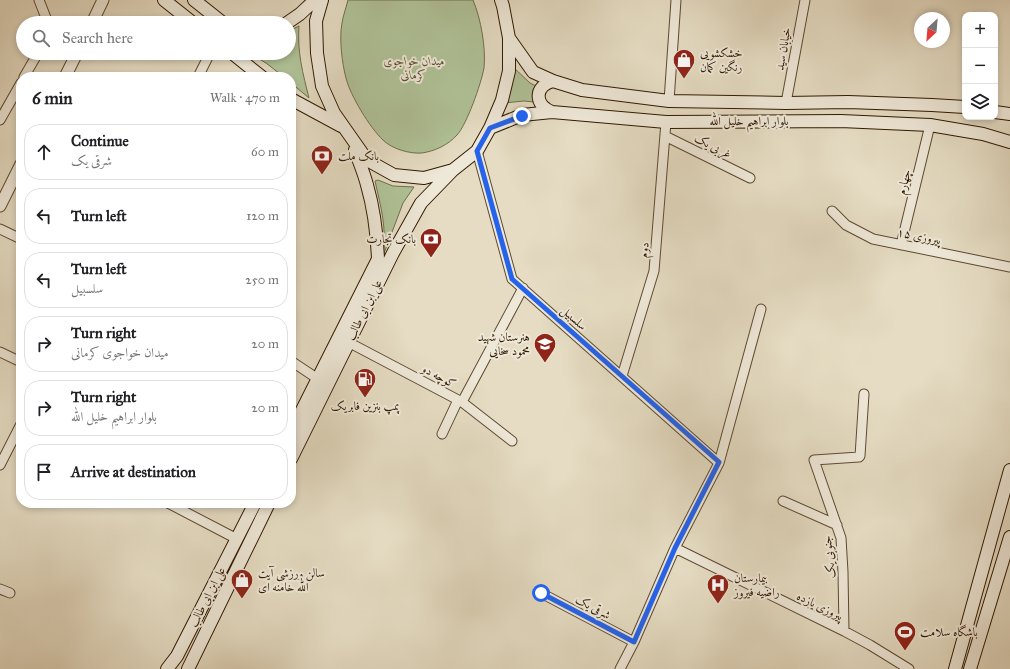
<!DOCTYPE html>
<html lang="en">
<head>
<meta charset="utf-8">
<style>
	body { margin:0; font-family:"IM FELL Great Primer",Amiri,serif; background:#f2f2f2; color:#202124 }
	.controls { position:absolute; right:12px; top:12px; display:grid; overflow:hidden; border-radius:8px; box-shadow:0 2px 6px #0003 }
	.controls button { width:36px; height:36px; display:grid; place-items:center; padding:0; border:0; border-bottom:1px solid #e0e0e0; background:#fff; color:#202124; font:20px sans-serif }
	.compass { position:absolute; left:914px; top:12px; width:36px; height:36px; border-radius:50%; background:#fff; box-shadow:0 2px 6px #0003; rotate:206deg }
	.stop { position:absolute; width:12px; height:12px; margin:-9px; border:3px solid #2563eb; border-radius:50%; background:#fff }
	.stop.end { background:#2563eb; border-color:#fff; box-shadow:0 1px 4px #0008 }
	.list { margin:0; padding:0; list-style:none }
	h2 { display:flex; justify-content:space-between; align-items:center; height:52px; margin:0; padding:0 16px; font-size:17px }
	h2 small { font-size:13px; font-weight:400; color:#757577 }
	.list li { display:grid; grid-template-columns:26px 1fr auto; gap:12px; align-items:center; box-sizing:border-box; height:56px; margin:0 8px 8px; padding:0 8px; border:1px solid #e0e0e0; border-radius:16px }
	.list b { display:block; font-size:15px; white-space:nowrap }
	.list p { margin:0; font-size:13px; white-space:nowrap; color:#757577 }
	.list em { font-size:13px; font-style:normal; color:#757577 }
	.icon { flex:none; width:22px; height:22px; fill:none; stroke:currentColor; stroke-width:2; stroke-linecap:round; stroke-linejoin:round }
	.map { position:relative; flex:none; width:1010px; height:669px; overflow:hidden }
	.search { position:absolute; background:#fff; box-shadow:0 2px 6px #0003; left:16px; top:16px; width:280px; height:44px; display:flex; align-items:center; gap:10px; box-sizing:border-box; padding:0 14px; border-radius:22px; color:#757577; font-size:15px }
	.panel { position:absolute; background:#fff; box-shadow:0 2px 6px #0003; left:16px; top:72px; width:280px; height:436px; border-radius:16px }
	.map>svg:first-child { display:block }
</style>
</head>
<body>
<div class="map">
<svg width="1010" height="669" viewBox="0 0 1010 669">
	<rect width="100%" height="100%" fill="#e5dcc3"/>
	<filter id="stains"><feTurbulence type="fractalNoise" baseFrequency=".005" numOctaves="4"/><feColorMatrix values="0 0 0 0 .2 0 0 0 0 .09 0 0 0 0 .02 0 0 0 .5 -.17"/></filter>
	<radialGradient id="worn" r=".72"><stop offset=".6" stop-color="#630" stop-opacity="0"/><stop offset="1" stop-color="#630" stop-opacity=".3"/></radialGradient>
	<path fill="#b0c298" stroke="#706e4c" d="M 348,0 L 473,0 C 481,19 486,48 484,68 C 481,84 467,124 457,135 C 448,145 435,151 422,153 C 410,154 392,149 383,140 C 370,128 350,95 346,78 C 342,63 339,39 342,23 C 343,16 346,8 348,0 Z
		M 299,26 C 297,52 303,74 309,98 L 291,83 L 291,77 L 284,77 L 266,63 L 249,53 L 289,53 L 289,31 Z
		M 513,67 L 530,83 L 538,87 C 532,91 532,96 534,102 L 524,101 L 504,103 Z
		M 378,180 L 393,186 L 414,187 L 403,203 L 383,256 C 387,228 381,208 375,181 Z"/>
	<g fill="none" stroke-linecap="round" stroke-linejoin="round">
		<g stroke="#5e4a31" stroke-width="11">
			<path id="minor" d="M 39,0 L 48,23
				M 24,77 L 38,53
				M 198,77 L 210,53
				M 669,101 L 676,0
				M 786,103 L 805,0
				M 0,120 L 21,83
				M 665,136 L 750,178
				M 477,151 L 512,279 L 719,463
				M 832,211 L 846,225 L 873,239 L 1010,267
				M 0,229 L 21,239
				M 901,245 L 930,125
				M 348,342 L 462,402 L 512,441
				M 0,352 L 21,362
				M 291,361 L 318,379
				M 622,376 L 654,271 L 666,122
				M 462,402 L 523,288
				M 442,434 L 458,400
				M 0,465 L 21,424
				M 783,501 L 837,525
				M 168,503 L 237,539
				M 675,548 L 844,631 L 870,645 L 909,669
				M 0,589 L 10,593
				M 541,593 L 634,642
				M 844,631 L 843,572 L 841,538 L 814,460 L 859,457 L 860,456 L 864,394
				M 620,669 L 634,642 L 675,548 L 719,463 L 761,309"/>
		</g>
		<g stroke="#5e4a31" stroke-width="13">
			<path id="tertiary" d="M 92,23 L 103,0
				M 65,77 L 77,53
				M 0,206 L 21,164"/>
		</g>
		<g stroke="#311900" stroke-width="14">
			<path id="secondary" d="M 164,0 L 193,23
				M 194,0 L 223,23
				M 322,0 L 316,21 L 317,53 L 322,86 L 334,113 L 367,160 L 394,175 L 424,178 L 453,170 L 477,151 L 490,128 L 502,100 L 509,71 L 509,38 L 503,6 L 501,0
				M 287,23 L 300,14 L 315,0
				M 509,38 L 533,72 L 553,81 L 582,90 L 669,101 L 786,103 L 848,102 L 932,105 L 965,107
				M 232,53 L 262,77
				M 291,99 L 341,126
				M 552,112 C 534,105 534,86 553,81
				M 995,112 L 1010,114
				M 490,128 L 522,115 L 552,112 L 666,122 L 841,121 L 930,125 L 983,134 L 1010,142
				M 291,432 L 378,259 C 377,234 374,209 367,185 C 364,173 359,162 355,150
				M 291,459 L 393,253 L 421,203 L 453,170
				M 167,669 L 177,656 L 255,503
				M 188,669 L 269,503
				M 955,669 L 1010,470
				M 970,669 L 1010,537"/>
		</g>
		<use href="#minor" stroke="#eee8d8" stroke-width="9"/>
		<use href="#tertiary" stroke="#eee8d8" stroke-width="11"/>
		<use href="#secondary" stroke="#eee8d8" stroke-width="12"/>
	</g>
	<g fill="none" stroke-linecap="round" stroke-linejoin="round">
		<path stroke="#2563eb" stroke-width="5" d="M 522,116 L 490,128 L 477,151 L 512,279 L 719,462 L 675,548 L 634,642 L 541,593"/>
	</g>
	<defs>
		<g id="shop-pin" transform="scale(1.15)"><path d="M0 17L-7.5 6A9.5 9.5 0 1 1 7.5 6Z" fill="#8f2418" stroke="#eee8d8"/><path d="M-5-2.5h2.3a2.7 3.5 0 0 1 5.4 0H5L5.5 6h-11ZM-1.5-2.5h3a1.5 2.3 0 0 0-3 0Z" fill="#fff"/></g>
		<g id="bank-pin" transform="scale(1.15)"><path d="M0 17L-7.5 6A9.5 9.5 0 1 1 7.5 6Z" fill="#8f2418" stroke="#eee8d8"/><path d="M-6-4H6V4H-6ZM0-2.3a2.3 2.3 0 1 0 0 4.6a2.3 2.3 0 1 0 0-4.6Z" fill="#fff"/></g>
		<g id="school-pin" transform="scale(1.15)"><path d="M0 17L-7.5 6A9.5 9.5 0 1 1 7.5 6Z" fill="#8f2418" stroke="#eee8d8"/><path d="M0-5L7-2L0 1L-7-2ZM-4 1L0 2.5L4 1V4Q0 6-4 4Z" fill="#fff"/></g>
		<g id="fuel-pin" transform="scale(1.15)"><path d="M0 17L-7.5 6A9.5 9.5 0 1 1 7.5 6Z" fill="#8f2418" stroke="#eee8d8"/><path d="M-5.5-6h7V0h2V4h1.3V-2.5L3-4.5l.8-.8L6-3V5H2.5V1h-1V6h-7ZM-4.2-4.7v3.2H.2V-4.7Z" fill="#fff"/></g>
		<g id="hospital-pin" transform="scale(1.15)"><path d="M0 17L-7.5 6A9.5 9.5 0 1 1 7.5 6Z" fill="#8f2418" stroke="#eee8d8"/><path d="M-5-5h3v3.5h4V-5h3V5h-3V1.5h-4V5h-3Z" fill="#fff"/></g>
		<g id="stadium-pin" transform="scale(1.15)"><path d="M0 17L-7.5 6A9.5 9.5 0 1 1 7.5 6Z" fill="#8f2418" stroke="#eee8d8"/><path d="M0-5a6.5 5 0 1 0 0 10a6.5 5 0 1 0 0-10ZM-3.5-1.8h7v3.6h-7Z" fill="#fff"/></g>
	</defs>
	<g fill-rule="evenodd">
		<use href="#shop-pin" x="684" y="60"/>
		<use href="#bank-pin" x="322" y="156"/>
		<use href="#bank-pin" x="431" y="239"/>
		<use href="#school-pin" x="545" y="344"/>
		<use href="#fuel-pin" x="365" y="379"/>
		<use href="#shop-pin" x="242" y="580"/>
		<use href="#hospital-pin" x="718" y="585"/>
		<use href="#stadium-pin" x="905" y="632"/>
	</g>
	<g text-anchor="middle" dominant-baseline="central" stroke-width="4" stroke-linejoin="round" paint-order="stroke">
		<g font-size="12" fill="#311900" stroke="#eee8d8">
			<text transform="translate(783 49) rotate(-80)">خیابان سید</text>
			<text x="749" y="121">بلوار ابراهیم خلیل الله</text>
			<text transform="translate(713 146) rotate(27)">غربی یک</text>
			<text transform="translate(904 182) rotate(-77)">چهارم</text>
			<text transform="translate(919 236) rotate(11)">پیروزی ۱۵</text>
			<text transform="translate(644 250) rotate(-85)">دوم</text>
			<text transform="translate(364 310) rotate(-64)">علی ابن ابی طالب</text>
			<text transform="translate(574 318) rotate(42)">سلسبیل</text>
			<text transform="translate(439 376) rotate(28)">کوچه دو</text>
			<text transform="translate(829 557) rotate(-96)">جنوبی یک</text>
			<text transform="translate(207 597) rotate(-63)">علی ابن ابی طالب</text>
			<text transform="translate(820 606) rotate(26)">پیروزی یازده</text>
			<text transform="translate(593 607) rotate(28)">شرقی یک</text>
		</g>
		<g font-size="12" fill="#311900" stroke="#eee8d8" text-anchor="start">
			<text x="700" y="53">خشکشویی<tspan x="700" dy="14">رنگین کمان</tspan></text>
			<text x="338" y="156">بانک ملت</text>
			<text x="416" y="239" text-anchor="end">بانک تجارت</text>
			<text x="530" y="337" text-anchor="end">هنرستان شهید<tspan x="530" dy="14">محمود سخایی</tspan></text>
			<text x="365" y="406" text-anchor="middle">پمپ بنزین فابریک</text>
			<text x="258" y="573">سالن ورزشى آیت<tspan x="258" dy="14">الله خامنه اى</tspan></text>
			<text x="734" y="578">بیمارستان<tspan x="734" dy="14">راضیه فیروز</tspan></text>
			<text x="920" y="632">باشگاه سلامت</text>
		</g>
		<g font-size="12" font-style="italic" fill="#574c2e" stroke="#eee8d8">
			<text x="414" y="61">میدان خواجوی<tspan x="414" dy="14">کرمانی</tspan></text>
		</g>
	</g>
	<rect width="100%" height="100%" filter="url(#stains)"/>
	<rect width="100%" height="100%" fill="url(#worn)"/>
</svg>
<div class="controls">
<button>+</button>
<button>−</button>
<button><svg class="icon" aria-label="layers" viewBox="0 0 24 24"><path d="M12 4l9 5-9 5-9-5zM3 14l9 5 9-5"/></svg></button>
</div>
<svg class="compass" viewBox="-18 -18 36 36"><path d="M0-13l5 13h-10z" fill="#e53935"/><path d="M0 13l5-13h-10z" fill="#757577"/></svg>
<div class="stop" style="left:541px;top:593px"></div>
<div class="stop end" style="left:522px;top:116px"></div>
<div class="search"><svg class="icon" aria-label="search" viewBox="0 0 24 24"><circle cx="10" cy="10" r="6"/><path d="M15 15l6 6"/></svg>Search here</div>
<section class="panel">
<h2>6 min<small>Walk · 470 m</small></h2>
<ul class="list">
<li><svg class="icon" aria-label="ahead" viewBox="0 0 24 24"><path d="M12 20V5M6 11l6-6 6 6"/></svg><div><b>Continue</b><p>شرقی یک</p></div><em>60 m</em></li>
<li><svg class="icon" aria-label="left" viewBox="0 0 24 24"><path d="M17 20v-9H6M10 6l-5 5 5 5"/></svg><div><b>Turn left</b></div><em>120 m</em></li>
<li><svg class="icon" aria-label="left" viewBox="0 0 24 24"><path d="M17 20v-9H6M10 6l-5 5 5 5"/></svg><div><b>Turn left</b><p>سلسبیل</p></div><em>250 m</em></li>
<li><svg class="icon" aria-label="right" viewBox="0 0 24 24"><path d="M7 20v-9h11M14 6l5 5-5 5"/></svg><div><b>Turn right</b><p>میدان خواجوی کرمانی</p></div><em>20 m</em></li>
<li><svg class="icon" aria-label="right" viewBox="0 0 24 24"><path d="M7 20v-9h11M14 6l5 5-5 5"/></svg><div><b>Turn right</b><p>بلوار ابراهیم خلیل الله</p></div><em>20 m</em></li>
<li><svg class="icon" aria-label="arrive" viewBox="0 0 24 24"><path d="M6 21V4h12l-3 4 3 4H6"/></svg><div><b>Arrive at destination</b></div></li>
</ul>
</section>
</div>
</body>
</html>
